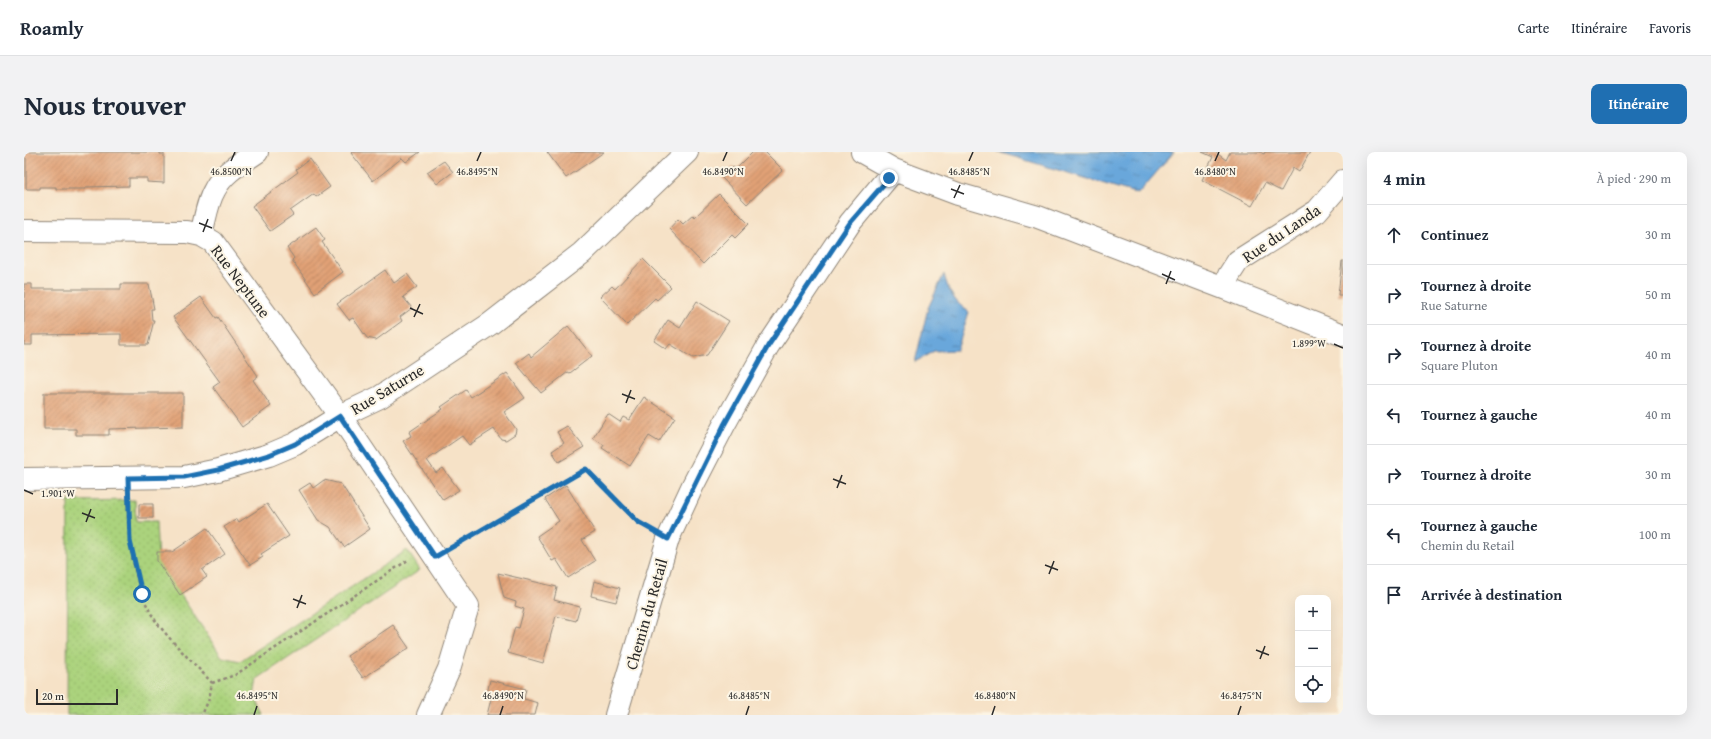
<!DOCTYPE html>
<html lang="fr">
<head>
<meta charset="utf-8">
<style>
	body { margin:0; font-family:"Gentium Book Plus",serif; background:#f2f2f3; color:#1f2937 }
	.controls { position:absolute; right:12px; bottom:12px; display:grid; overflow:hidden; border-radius:8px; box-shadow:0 4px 16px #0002 }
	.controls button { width:36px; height:36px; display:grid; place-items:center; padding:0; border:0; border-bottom:1px solid #e0e1e3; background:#fff; color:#1f2937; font:20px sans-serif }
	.scale { position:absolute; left:12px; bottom:10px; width:82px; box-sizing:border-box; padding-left:4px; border:2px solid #2b2b2b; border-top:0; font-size:11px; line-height:14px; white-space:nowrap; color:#2b2b2b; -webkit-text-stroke:3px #fcf5e5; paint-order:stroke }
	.stop { position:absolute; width:12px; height:12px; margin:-9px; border:3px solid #1f6fb2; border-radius:50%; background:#fff }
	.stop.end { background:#1f6fb2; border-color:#fff; box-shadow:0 1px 4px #0008 }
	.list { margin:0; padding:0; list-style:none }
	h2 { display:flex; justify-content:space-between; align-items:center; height:52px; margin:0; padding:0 16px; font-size:17px }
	h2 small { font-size:13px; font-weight:400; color:#747a83 }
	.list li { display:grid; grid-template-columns:26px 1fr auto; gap:12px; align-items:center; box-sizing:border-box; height:60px; padding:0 16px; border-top:1px solid #e0e1e3 }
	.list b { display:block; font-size:15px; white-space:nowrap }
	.list p { margin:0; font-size:13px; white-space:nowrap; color:#747a83 }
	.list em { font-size:13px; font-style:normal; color:#747a83 }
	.icon { flex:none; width:22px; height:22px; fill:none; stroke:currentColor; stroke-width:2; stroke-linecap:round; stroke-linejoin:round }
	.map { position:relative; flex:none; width:1319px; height:563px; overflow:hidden; border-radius:8px }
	header { display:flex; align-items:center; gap:24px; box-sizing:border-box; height:56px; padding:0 20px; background:#fff; border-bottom:1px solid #e0e1e3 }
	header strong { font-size:19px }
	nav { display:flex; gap:22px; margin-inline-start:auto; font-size:14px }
	.intro { display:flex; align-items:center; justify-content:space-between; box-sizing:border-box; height:96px; padding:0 24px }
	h1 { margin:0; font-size:28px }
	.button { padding:10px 18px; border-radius:8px; background:#1f6fb2; color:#fff; font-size:14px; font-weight:700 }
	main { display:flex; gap:24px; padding:0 24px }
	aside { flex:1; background:#fff; border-radius:8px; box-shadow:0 4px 16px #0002 }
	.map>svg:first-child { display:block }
</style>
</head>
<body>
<header>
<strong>Roamly</strong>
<nav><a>Carte</a><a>Itinéraire</a><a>Favoris</a></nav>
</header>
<div class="intro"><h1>Nous trouver</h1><a class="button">Itinéraire</a></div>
<main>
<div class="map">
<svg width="1319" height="563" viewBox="0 0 1319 563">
	<defs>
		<pattern id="park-dots" width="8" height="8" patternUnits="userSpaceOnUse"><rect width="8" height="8" fill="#abd37d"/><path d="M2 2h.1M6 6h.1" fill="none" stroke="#93b56c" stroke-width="1.8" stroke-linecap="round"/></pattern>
		<pattern id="water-ripples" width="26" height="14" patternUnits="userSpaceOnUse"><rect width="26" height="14" fill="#69a7db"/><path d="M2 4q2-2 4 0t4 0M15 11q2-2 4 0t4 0" fill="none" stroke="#5788b2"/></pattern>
		<pattern id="building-hatch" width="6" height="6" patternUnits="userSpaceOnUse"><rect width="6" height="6" fill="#e1a176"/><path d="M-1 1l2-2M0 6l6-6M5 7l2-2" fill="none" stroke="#b78361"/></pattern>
	</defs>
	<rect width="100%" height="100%" fill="#fcf5e5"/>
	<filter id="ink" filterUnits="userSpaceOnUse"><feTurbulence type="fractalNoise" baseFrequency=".025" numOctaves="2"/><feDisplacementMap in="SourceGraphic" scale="8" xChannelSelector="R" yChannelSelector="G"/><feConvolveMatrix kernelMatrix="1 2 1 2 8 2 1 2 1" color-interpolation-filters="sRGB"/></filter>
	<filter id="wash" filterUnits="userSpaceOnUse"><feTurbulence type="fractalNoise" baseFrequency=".012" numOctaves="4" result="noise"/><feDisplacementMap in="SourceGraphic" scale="16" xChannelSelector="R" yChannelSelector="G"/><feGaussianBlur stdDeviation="0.9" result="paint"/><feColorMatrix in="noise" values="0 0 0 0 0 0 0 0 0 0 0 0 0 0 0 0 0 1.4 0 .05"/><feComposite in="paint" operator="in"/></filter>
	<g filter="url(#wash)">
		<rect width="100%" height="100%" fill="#f6e2c7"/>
		<path fill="url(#park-dots)" stroke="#6b7f54" d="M 111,348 L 112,370 L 132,370 L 134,409 L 198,505 L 216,509 L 383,398 L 396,418 L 233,527 L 230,544 L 240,563 L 43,563 L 44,349 Z"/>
		<path fill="url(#water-ripples)" stroke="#4a6983" d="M 974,0 L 1150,0 L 1114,42 Z
			M 920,122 C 924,139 930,150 945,160 L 933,198 L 910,199 L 891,210 L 904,156 Z"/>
		<g id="blocks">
			<path fill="url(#building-hatch)" d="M 0,0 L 136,0 L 136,2 L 140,2 L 140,31 L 123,30 L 123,26 L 105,26 L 105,34 L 62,35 L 62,37 L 32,37 L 32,35 L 16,35 L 16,37 L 2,37 L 2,6 L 0,6 Z
				M 328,0 L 396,0 L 382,10 L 378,6 L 349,29 L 327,1 Z
				M 523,0 L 580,0 L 542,26 Z
				M 729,0 L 741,0 L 759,18 L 723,52 L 698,26 L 709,15 L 712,17 Z
				M 1178,0 L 1191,0 L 1202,8 L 1206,0 L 1236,0 L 1240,2 L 1241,0 L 1286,0 L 1275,20 L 1269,16 L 1257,39 L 1241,31 L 1228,54 L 1178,28 L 1189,5 Z
				M 286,7 L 306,35 L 292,45 L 290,42 L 266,59 L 269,63 L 246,79 L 228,54 L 274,20 L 272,17 Z
				M 420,9 L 429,20 L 413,32 L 403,20 Z
				M 695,42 L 725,72 L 711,86 L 708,83 L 679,112 L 645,77 L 654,67 L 659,72 L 669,63 L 671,65 Z
				M 292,75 L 301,88 L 298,90 L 319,120 L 291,141 L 268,108 L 270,106 L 263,96 Z
				M 619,107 L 647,135 L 633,148 L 631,146 L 603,173 L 576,145 L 588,134 L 591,137 Z
				M 1318,109 L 1319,109 L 1319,143 L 1314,143 Z
				M 361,118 L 370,131 L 383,122 L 393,135 L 379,145 L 388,156 L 376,165 L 378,169 L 352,188 L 343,186 L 329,166 L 325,168 L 313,152 Z
				M 0,132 L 8,132 L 8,137 L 97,137 L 97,132 L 125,132 L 130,157 L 127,157 L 128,168 L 130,168 L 124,193 L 97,193 L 97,182 L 8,183 L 8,193 L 0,193 Z
				M 177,145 L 192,166 L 194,165 L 234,224 L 229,228 L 247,254 L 218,275 L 189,235 L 196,230 L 149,165 Z
				M 673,149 L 705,169 L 683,203 L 669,206 L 646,192 L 642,197 L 630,189 L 644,168 L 656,176 Z
				M 544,174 L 568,204 L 546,221 L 544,220 L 517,241 L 492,211 L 505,201 L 507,205 Z
				M 483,221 L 501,246 L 480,260 L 492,277 L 491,282 L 482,288 L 477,287 L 470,277 L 445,293 L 438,284 L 403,308 L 412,321 L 419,316 L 435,338 L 419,348 L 379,289 L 387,284 L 385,280 L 419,257 L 417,255 L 442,238 L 447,245 Z
				M 20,241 L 159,241 L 159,275 L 85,277 L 85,283 L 52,283 L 52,277 L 20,277 Z
				M 620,245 L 651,265 L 635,290 L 625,284 L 606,314 L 578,296 L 580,293 L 569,286 L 584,262 L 596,270 L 599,265 L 605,268 Z
				M 543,274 L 560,295 L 535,310 L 528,299 L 540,291 L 533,280 Z
				M 300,328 L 317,332 L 346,377 L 320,395 L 306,375 L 294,368 L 275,338 L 286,331 L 289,336 Z
				M 542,333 L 571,380 L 558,388 L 571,409 L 544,426 L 532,407 L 528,409 L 513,384 L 535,369 L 521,347 Z
				M 115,352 L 129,352 L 129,366 L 115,366 Z
				M 243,352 L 265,384 L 237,402 L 239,405 L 226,413 L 200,375 L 213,367 L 215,370 Z
				M 183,376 L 201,402 L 178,418 L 183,425 L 156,443 L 133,409 L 133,400 L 148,400 Z
				M 474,421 L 533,435 L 530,448 L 556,455 L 552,469 L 532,464 L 519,511 L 484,501 L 491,475 L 495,476 L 500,457 L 491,454 L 492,450 L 480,446 Z
				M 570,429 L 596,436 L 592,450 L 567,444 Z
				M 369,473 L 385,496 L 339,526 L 323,504 Z
				M 466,528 L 502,537 L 500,547 L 514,551 L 511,563 L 463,563 L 468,543 L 463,542 Z"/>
		</g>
	</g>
	<g filter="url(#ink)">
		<use href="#blocks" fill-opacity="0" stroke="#908679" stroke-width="1"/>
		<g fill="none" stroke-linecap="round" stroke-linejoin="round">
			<g stroke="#908679" stroke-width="24">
				<path id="minor" d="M 838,0 L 870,18 L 934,42 L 1014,65 L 1200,136 L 1319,183
					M 0,79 L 163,80 L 177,83 L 189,90 L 316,264 L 444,454 L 425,517 L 404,563
					M 177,83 C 181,68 183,50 191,37 C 200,20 217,11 233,0
					M 1200,136 L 1205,123 L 1214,109 L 1293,59 L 1319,29
					M 0,327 L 160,325 L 194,318 L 245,303 L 271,292 L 316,264 L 356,245 L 466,172 L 558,101 L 663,0
					M 592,563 L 644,387 L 669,333 L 700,273 L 744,194 L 826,71 L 870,18"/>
			</g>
			<path stroke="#908679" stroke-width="2.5" stroke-dasharray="3 3" stroke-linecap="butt" d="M 104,351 C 104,388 111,442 134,472 C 150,493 171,512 188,531 L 185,547 L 178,563
				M 432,393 L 562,317 L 614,370 L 622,375
				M 188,531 L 211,523 L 384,408"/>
			<use href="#minor" stroke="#fff" stroke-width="22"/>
		</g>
	</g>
	<g fill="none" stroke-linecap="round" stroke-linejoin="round" filter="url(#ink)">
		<path stroke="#1f6fb2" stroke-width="5" d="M 118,442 L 106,389 L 104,326 L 160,325 L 194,318 L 245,303 L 271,292 L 316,264 L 411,405 L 562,317 L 614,370 L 644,387 L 700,273 L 744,194 L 826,71 L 865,26"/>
	</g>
	<path fill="none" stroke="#2b2b2b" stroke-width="1.5" d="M 207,9 L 211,0M 453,9 L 457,0M 699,9 L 703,0M 945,9 L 949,0M 1191,9 L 1195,0M 927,37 L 940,42M 930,46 L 936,33M 175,71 L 188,76M 179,80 L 184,67M 1138,122 L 1151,128M 1142,132 L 1147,119M 386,156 L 399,162M 390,165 L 396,152M 1310,192 L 1319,196M 598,242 L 611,247M 602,251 L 607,238M 809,327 L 822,332M 813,336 L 818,323M 0,338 L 9,342M 58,361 L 71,366M 62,370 L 67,357M 1021,413 L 1034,418M 1025,422 L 1030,409M 269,447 L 282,452M 273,456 L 278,443M 1232,498 L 1245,503M 1236,507 L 1241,494M 230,563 L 233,554M 476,563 L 479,554M 722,563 L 725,554M 968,563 L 971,554M 1214,563 L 1217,554"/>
	<g text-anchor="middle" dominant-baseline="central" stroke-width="4" stroke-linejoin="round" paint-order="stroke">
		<g font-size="16" fill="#2b2b2b" stroke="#fcf5e5">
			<text transform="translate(1257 81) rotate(-34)">Rue du Landa</text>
			<text transform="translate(217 129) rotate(53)">Rue Neptune</text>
			<text transform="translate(363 237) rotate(-31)">Rue Saturne</text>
			<text transform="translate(622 462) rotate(-74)">Chemin du Retail</text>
		</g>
	</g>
	<g font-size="10" text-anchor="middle" fill="#2b2b2b" stroke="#fcf5e5" stroke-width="4" stroke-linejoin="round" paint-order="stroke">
		<text x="699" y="23">46.8490°N</text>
		<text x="1191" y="23">46.8480°N</text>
		<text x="207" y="23">46.8500°N</text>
		<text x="453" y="23">46.8495°N</text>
		<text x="945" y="23">46.8485°N</text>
		<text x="1285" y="195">1.899°W</text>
		<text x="34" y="345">1.901°W</text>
		<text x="233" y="547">46.8495°N</text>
		<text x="479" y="547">46.8490°N</text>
		<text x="725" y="547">46.8485°N</text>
		<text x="971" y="547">46.8480°N</text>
		<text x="1217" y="547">46.8475°N</text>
	</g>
</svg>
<div class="controls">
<button>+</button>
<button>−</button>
<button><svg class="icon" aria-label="locate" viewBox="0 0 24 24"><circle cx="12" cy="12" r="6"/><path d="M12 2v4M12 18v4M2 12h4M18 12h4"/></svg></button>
</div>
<div class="scale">20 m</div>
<div class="stop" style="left:118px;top:442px"></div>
<div class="stop end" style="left:865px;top:26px"></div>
</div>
<aside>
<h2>4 min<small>À pied · 290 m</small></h2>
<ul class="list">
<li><svg class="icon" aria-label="ahead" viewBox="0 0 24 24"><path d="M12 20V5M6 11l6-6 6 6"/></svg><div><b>Continuez</b></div><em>30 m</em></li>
<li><svg class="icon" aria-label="right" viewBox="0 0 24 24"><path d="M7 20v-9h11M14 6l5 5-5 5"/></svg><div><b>Tournez à droite</b><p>Rue Saturne</p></div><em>50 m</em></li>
<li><svg class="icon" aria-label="right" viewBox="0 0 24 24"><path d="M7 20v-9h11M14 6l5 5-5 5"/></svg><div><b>Tournez à droite</b><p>Square Pluton</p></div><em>40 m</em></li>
<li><svg class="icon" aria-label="left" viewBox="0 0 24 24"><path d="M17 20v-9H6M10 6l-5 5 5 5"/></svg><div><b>Tournez à gauche</b></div><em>40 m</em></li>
<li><svg class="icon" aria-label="right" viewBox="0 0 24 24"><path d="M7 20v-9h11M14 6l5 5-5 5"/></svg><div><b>Tournez à droite</b></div><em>30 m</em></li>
<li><svg class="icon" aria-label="left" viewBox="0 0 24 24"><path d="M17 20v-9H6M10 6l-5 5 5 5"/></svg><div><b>Tournez à gauche</b><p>Chemin du Retail</p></div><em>100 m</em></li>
<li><svg class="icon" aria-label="arrive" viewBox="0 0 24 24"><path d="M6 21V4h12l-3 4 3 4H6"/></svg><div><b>Arrivée à destination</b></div></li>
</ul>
</aside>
</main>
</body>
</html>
